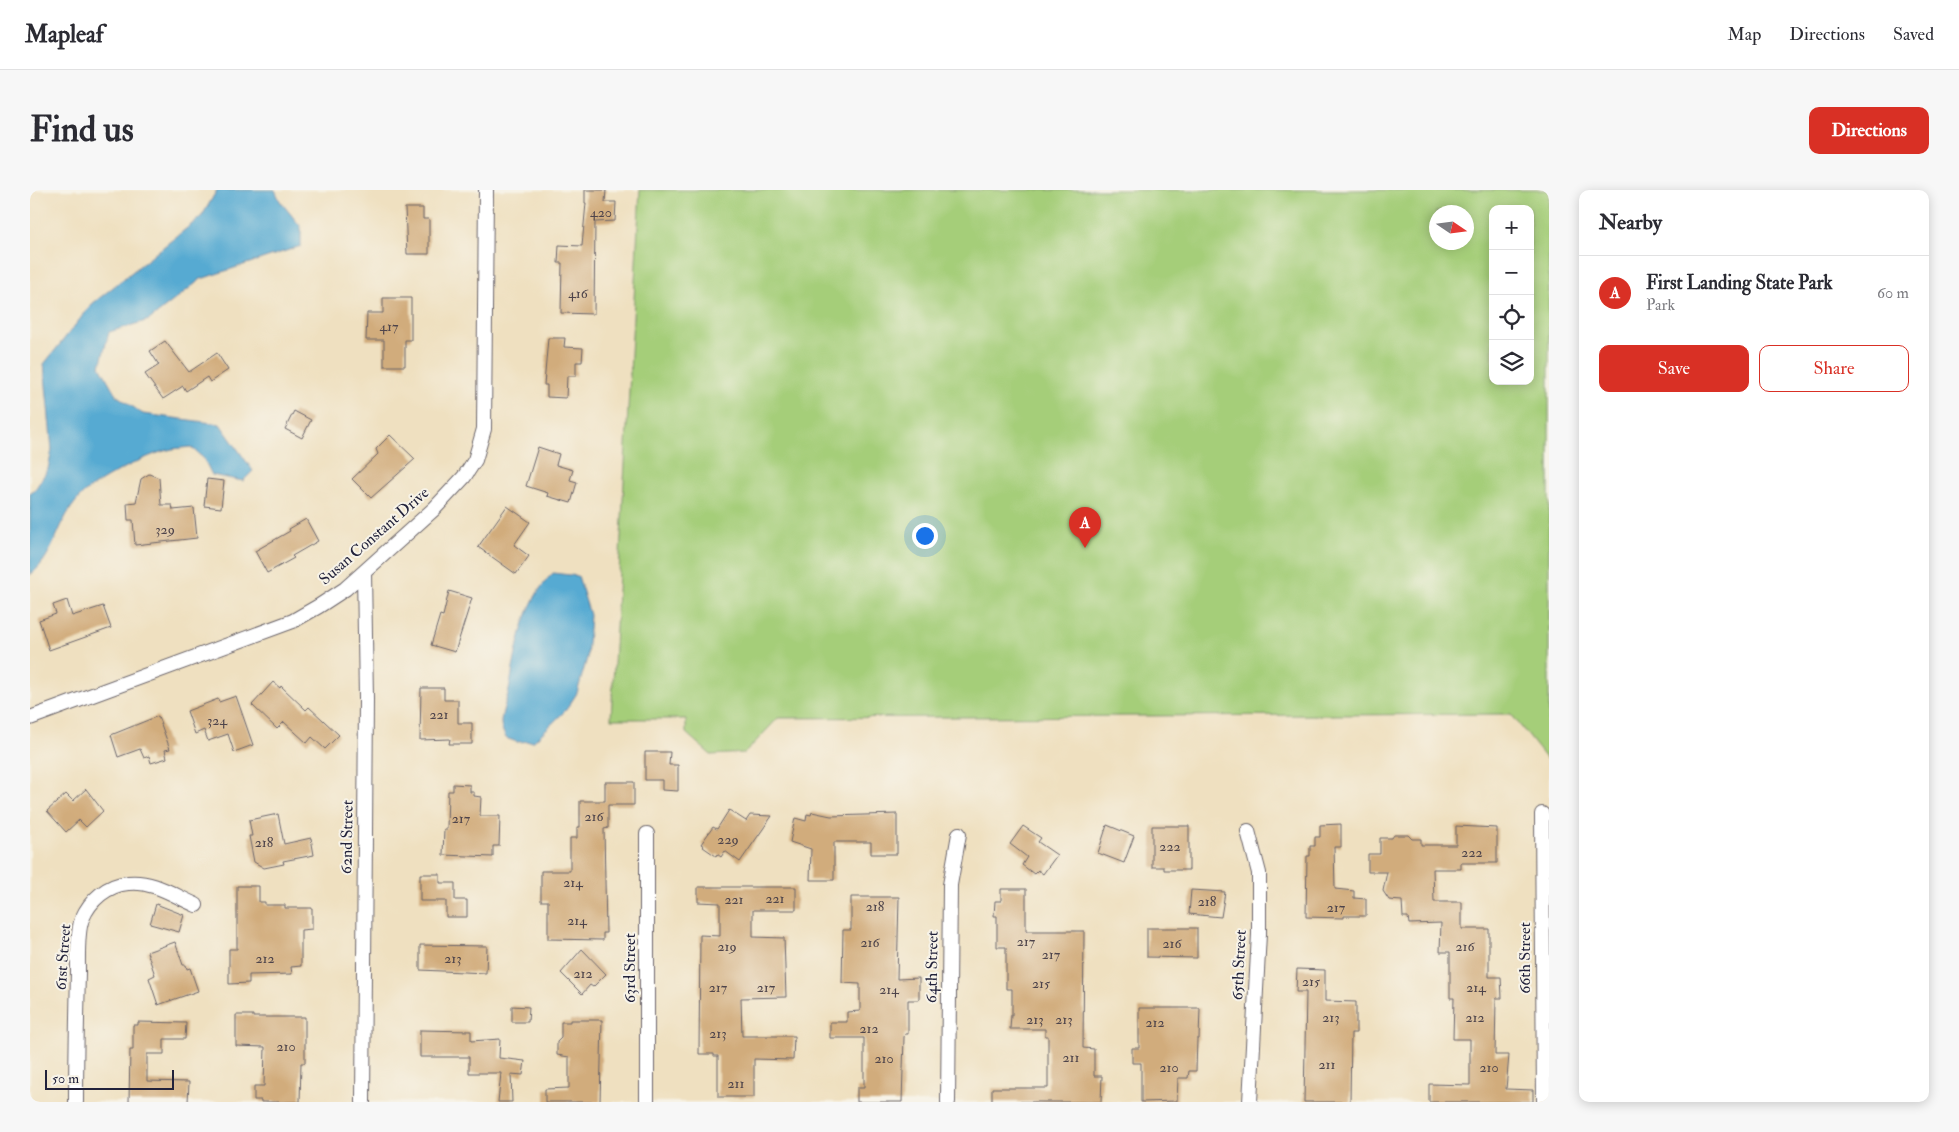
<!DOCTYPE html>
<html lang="en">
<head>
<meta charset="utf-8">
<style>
	body { margin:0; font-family:"IM FELL Double Pica",serif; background:#f7f7f7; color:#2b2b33 }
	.controls { position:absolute; right:15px; top:15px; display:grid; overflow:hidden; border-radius:10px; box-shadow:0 2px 12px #0003 }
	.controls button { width:45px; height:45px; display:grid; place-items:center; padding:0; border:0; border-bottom:1px solid #e1e1e2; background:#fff; color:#2b2b33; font:25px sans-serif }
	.compass { position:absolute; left:1399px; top:15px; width:45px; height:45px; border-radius:50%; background:#fff; box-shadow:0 2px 12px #0003; rotate:103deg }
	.scale { position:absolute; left:15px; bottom:12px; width:129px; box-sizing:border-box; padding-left:5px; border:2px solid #22223b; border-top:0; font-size:14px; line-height:18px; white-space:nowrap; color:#22223b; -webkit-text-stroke:4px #f7f3e8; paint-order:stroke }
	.you { position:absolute; left:894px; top:345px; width:18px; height:18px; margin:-12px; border:4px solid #fff; border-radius:50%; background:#1a73e8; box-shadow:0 0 0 8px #1a73e833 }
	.badge { display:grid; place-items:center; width:32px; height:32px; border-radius:50%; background:#d93025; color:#fff; font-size:16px; font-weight:700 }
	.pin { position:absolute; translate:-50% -41px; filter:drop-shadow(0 1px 2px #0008) }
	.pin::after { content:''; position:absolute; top:26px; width:18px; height:15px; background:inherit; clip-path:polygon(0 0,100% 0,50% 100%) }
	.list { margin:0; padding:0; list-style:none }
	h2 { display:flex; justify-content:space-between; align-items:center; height:65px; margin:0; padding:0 20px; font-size:21px }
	h2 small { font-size:16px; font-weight:400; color:#7c7c81 }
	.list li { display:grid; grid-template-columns:32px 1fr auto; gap:15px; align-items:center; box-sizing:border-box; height:75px; padding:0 20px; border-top:1px solid #e1e1e2 }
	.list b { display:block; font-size:19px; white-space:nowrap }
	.list p { margin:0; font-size:16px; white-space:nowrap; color:#7c7c81 }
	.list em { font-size:16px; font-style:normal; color:#7c7c81 }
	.actions { display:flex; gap:10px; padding:15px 20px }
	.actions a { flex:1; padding:11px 0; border:1px solid #d93025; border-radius:10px; text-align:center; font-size:18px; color:#d93025 }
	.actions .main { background:#d93025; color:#fff }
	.icon { flex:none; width:28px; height:28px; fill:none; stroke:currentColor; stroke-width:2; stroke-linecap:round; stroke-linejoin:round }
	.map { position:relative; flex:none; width:1519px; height:912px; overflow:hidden; border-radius:10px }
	header { display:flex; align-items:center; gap:30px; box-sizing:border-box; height:70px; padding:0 25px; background:#fff; border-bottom:1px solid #e1e1e2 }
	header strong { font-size:24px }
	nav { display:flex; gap:28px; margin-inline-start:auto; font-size:18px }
	.intro { display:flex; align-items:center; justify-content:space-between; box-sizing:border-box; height:120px; padding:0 30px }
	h1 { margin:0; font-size:35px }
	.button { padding:12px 22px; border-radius:10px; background:#d93025; color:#fff; font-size:18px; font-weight:700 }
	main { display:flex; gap:30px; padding:0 30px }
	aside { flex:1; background:#fff; border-radius:10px; box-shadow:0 2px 12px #0003 }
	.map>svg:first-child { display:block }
</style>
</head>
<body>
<header>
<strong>Mapleaf</strong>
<nav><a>Map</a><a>Directions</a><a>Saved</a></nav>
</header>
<div class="intro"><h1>Find us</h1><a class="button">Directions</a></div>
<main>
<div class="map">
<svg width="1519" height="912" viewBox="0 0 1519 912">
	<rect width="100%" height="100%" fill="#f7f3e8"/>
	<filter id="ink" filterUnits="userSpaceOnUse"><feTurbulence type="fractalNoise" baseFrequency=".02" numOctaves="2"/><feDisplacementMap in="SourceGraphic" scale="10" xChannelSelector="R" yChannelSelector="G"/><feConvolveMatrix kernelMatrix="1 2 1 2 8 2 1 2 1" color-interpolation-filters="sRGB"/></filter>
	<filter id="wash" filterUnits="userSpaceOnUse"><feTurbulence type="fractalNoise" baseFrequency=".0096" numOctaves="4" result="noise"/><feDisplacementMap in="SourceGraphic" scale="20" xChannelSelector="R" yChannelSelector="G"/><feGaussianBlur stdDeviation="1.12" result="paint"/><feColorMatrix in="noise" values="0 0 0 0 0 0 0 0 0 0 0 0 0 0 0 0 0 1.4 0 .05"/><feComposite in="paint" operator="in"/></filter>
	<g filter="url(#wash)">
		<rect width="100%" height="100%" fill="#efe0c0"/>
		<path fill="#a5ce79" stroke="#64785a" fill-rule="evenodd" d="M 610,0 L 1519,0 L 1519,572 L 1481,524 L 748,528 L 715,563 L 681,565 L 656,543 L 656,529 L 581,529 ZM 1463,19 L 1500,19 L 1500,191 L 1463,191 ZM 1406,22 L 1436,22 L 1436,52 L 1406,52 Z"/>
		<path fill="#57aad2" stroke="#3c6686" d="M 187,0 L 245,0 L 250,11 L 271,37 L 271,56 L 171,89 L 119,130 L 79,142 L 70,176 L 86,205 L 113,224 L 190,234 L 223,281 L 213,291 L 182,285 L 174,269 L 161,257 C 153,258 145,258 138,260 C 116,265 73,288 55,302 C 48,308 40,319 36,326 C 25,347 19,371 0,385 L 0,303 L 6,298 L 18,279 L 22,260 L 14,174 L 62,114 L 172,26 Z
			M 523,383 L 548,386 L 560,425 L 557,468 L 547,503 L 536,520 L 504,551 L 487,552 L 476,548 C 474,544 471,538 471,533 C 471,524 477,509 479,500 C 487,459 492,414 523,383 Z"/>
		<g id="blocks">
			<path fill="#d1ac7b" d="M 555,0 L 576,0 L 575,12 L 586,12 L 585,31 L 565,32 L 564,124 L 531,123 L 532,73 L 528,73 L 529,55 L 552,56 L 556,13 L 555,13 Z
				M 375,18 L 393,18 L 393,29 L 399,29 L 399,64 L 377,64 Z
				M 353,108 L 381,108 L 381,150 L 375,150 L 375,176 L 354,176 L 354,150 L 336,150 L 337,123 L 353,123 Z
				M 518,148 L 535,148 L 534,157 L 553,158 L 552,172 L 546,172 L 546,186 L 537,186 L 536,208 L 517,207 L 517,195 L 514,195 Z
				M 135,151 L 159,182 L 187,163 L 198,180 L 180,192 L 177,187 L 156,201 L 153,196 L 133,209 L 115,184 L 129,175 L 120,161 Z
				M 264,221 L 281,230 L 272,248 L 255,239 Z
				M 360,245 L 385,269 L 341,308 L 322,289 L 348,264 L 346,259 Z
				M 508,257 L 529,264 L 526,275 L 543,280 L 540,290 L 547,292 L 541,313 L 517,306 L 518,303 L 496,296 Z
				M 119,284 L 129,288 L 131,315 L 142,315 L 143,320 L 164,318 L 167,348 L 105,355 L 103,330 L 98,330 L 97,313 L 106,312 L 111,289 Z
				M 177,289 L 194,291 L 191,318 L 174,316 Z
				M 477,316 L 500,332 L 484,355 L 499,366 L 486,384 L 448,357 Z
				M 276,329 L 288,351 L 262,366 L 264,368 L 237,383 L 225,361 L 260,341 L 259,339 Z
				M 419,401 L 442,408 L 425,462 L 401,455 L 410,425 L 413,426 Z
				M 37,410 L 42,426 L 73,416 L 81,438 L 19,460 L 9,430 L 26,424 L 23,415 Z
				M 243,492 L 250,498 L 251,496 L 276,520 L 279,517 L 309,545 L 295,559 L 282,547 L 277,553 L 254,532 L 247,539 L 222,515 Z
				M 391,498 L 414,498 L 414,510 L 428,510 L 428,533 L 442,533 L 442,554 L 419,554 L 420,549 L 390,550 Z
				M 206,506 L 223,555 L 204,562 L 198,544 L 178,551 L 174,540 L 165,544 L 157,521 L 188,509 L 189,512 Z
				M 128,526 L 140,559 L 135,560 L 137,568 L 121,573 L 119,566 L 114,568 L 110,559 L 88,567 L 81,545 Z
				M 615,562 L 640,562 L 639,575 L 648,575 L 648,601 L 632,600 L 632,590 L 615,590 Z
				M 575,592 L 604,592 L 604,615 L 578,615 L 578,638 L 574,639 L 576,743 L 573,743 L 573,750 L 518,749 L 518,711 L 511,711 L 511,681 L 540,681 L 540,648 L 547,648 L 547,637 L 550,637 L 550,611 L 575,611 Z
				M 423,594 L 440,595 L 440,602 L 444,602 L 444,606 L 451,607 L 450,626 L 470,626 L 469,656 L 463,656 L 463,667 L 413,665 L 414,639 L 417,639 L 418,601 L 423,601 Z
				M 56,599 L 73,621 L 56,637 L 49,630 L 36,642 L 17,621 L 36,604 L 43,611 Z
				M 699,620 L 716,631 L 720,625 L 742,626 L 710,672 L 695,661 L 691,667 L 687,664 L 686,666 L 673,657 L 674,656 L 671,654 L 683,637 L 687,639 Z
				M 782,622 L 801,626 L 867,624 L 867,664 L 841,664 L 841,652 L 804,652 L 804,690 L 780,690 L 781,659 L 760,652 L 765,628 L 776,631 L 777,624 L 781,625 Z
				M 248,624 L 254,654 L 281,648 L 284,665 L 253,671 L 254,674 L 234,678 L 224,672 L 219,646 L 222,646 L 219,630 Z
				M 1311,634 L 1311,657 L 1304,657 L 1305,699 L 1324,701 L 1324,708 L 1336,709 L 1336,726 L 1314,726 L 1314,728 L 1276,727 L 1277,666 L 1280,666 L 1280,656 L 1285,656 L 1285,647 L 1290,647 L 1290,635 Z
				M 1077,635 L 1104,646 L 1094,673 L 1068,663 Z
				M 993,636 L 1011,648 L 1008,652 L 1027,665 L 1013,684 L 1008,680 L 1004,684 L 992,675 L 997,667 L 980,654 Z
				M 1122,636 L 1159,636 L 1159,680 L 1134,680 L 1134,677 L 1122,677 Z
				M 1426,636 L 1467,638 L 1467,673 L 1431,673 L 1431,679 L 1403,679 L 1404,712 L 1432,712 L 1432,739 L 1459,739 L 1459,787 L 1471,787 L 1472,808 L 1466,808 L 1465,865 L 1479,865 L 1476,899 L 1503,900 L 1503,912 L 1399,912 L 1399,894 L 1440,895 L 1440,849 L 1423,849 L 1424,808 L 1420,808 L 1420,762 L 1410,762 L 1411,733 L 1379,734 L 1378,727 L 1373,727 L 1372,711 L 1359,710 L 1353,701 L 1357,682 L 1338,682 L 1338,664 L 1350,664 L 1350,648 L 1362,648 L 1364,645 L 1378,645 L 1382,649 L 1391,649 L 1391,655 L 1426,655 Z
				M 390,684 L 410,684 L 410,693 L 425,693 L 425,710 L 437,710 L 437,727 L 416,727 L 416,711 L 390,711 Z
				M 207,696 L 229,696 L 229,712 L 235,712 L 235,715 L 255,715 L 255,718 L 282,718 L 282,739 L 271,740 L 271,776 L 261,777 L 262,784 L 219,785 L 219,793 L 199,794 L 199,759 L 207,759 Z
				M 668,697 L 766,697 L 766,720 L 723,720 L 723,747 L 754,748 L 756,807 L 711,808 L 712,846 L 764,846 L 763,870 L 724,869 L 724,907 L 688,907 L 688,866 L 684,866 L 684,864 L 669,864 L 670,745 L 690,746 L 690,713 L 668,712 Z
				M 971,699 L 996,699 L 996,741 L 1054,741 L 1053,858 L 1064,859 L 1064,886 L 1072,886 L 1071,912 L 962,912 L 962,898 L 1018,898 L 1018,846 L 1015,846 L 1015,839 L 980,839 L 981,825 L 982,825 L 982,799 L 976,799 L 976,757 L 967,757 L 967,726 L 964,726 L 965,711 L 971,711 Z
				M 1161,700 L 1195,702 L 1191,727 L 1159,724 Z
				M 821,707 L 869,707 L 867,789 L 889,788 L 889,810 L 878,810 L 878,844 L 875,844 L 874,847 L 872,912 L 827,912 L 827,898 L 834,898 L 834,848 L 800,848 L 800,832 L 817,832 L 817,822 L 830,821 L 830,794 L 812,793 L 813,740 L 821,740 Z
				M 126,714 L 154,725 L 149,742 L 120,734 Z
				M 1117,738 L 1167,738 L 1167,768 L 1117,767 Z
				M 145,752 L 153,775 L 156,775 L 157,779 L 160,778 L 168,801 L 128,815 L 119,788 L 125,785 L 117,762 Z
				M 390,755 L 457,756 L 456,783 L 390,780 Z
				M 552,759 L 576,784 L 563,797 L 560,795 L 552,804 L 531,783 Z
				M 1267,779 L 1295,780 L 1295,811 L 1326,812 L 1326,843 L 1321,843 L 1320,912 L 1274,912 L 1276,802 L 1266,802 Z
				M 482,816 L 499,817 L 498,832 L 482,832 Z
				M 1109,818 L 1170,818 L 1169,849 L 1167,849 L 1166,881 L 1159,881 L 1158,888 L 1148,888 L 1147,911 L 1111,912 L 1111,873 L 1102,873 L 1102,858 L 1109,858 Z
				M 206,825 L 223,825 L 223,827 L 275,827 L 275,873 L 271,873 L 270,912 L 231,912 L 231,910 L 224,910 L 224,896 L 234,896 L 235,857 L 206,856 Z
				M 540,830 L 572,830 L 570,912 L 515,912 L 515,899 L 539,898 L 539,867 L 527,865 L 527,852 L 531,848 L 531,832 L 540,832 Z
				M 108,832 L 156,833 L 155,849 L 134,849 L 134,864 L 117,864 L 117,891 L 159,892 L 158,912 L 99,912 L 100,860 L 103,860 L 103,835 L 108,835 Z
				M 390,840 L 441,841 L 441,851 L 470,849 L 469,868 L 495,871 L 493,885 L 481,884 L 482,912 L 468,912 L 471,883 L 439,883 L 439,867 L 390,867 Z"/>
		</g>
	</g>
	<g filter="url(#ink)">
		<use href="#blocks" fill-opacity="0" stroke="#6a646a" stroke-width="1"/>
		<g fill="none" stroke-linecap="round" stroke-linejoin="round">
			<g stroke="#6a646a" stroke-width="16">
				<path id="street" d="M 0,528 L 263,431 L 289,416 L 315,399 L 334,382 L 404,319 L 434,287 L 445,270 L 454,239 L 456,0
					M 1512,624 L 1514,912
					M 1218,641 L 1229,683 L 1229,744 L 1220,912
					M 46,912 C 46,869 47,825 48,782 C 48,768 47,741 52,729 C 60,710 77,695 98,693 C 122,690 145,706 166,715
					M 333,912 L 336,509 L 334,382
					M 617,912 L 617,644
					M 918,912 L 920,695 L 929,644"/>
			</g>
			<use href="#street" stroke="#fff" stroke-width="14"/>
		</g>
	</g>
	<g text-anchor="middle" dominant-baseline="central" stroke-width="4" stroke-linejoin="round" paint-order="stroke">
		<g font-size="14" fill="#4e444b">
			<text x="571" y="22">420</text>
			<text x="548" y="103">416</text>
			<text x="359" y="136">417</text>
			<text x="135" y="339">329</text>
			<text x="409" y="524">221</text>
			<text x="187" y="530">324</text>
			<text x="564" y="626">216</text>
			<text x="431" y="628">217</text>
			<text x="698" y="649">229</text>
			<text x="234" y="652">218</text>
			<text x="1140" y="656">222</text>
			<text x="1442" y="662">222</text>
			<text x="543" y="692">214</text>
			<text x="745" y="708">221</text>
			<text x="704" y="709">221</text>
			<text x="1177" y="711">218</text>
			<text x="845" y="716">218</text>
			<text x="1306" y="717">217</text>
			<text x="547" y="730">214</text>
			<text x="996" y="751">217</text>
			<text x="840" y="752">216</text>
			<text x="1142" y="753">216</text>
			<text x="697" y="756">219</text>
			<text x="1435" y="756">216</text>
			<text x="1021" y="764">217</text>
			<text x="235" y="768">212</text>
			<text x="423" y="768">213</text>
			<text x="553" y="783">212</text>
			<text x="1281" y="791">215</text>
			<text x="1011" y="793">215</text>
			<text x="688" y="797">217</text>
			<text x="736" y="797">217</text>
			<text x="1446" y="797">214</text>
			<text x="859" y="799">214</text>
			<text x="1301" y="827">213</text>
			<text x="1445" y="827">212</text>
			<text x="1005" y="829">213</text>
			<text x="1034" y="829">213</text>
			<text x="1125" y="832">212</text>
			<text x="839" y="838">212</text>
			<text x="688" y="843">213</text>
			<text x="256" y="856">210</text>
			<text x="1041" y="867">211</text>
			<text x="854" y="868">210</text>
			<text x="1297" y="874">211</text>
			<text x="1139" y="877">210</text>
			<text x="1459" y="877">210</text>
			<text x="706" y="893">211</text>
		</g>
		<g font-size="16" fill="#22223b" stroke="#f7f3e8">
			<text transform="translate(344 346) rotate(-41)">Susan Constant Drive</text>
			<text transform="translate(317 647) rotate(-89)">62nd Street</text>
			<text transform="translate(33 767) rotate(-86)">61st Street</text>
			<text transform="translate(1495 768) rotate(-90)">66th Street</text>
			<text transform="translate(1209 775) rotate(-87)">65th Street</text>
			<text transform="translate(902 777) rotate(-89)">64th Street</text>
			<text transform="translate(600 778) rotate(-90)">63rd Street</text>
		</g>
	</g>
</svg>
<div class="controls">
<button>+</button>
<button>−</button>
<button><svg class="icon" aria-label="locate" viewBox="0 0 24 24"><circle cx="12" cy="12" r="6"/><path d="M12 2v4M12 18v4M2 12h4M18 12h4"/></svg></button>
<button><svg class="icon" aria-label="layers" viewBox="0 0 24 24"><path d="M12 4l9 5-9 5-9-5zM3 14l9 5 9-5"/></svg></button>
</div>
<svg class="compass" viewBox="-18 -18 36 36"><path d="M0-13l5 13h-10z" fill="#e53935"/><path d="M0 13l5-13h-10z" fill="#7c7c81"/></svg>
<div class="scale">50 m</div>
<div class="you"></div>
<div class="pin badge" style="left:1055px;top:358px">A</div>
</div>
<aside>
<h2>Nearby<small></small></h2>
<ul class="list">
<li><span class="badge">A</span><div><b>First Landing State Park</b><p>Park</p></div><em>60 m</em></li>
</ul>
<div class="actions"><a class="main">Save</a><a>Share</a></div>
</aside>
</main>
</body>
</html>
